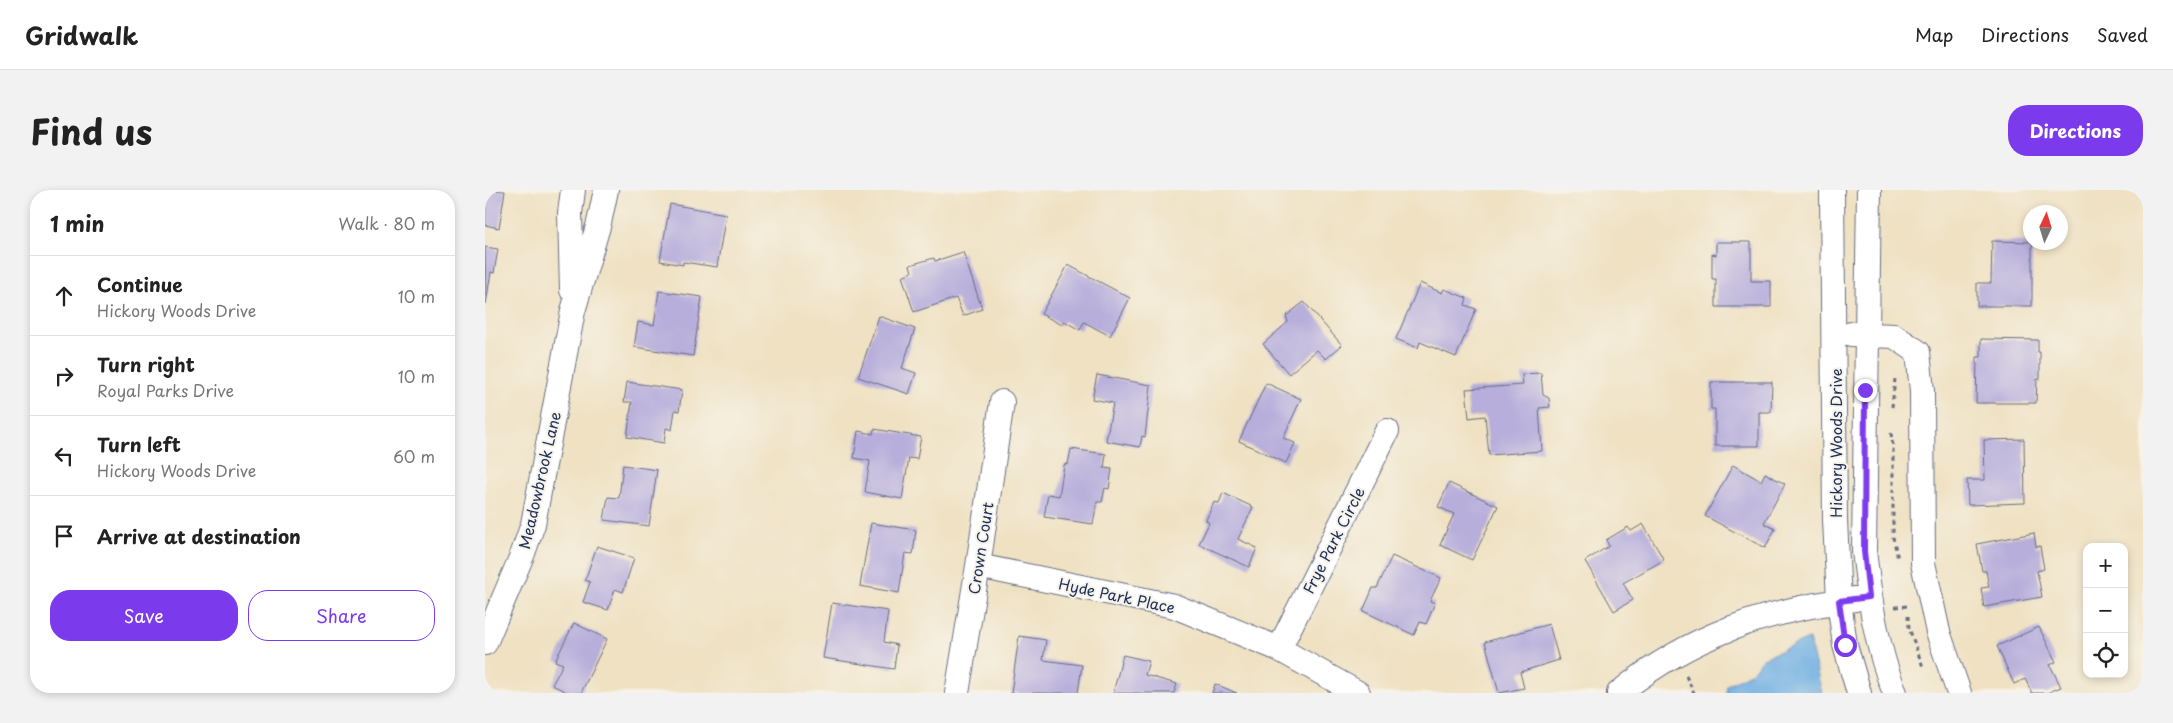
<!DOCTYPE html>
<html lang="en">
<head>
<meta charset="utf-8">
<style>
	body { margin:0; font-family:"Playpen Sans",sans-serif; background:#f2f2f2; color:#222 }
	.controls { position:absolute; right:15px; bottom:15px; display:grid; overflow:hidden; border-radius:10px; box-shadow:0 2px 8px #0003 }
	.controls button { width:45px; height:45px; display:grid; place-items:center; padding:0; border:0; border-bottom:1px solid #e0e0e0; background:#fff; color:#222; font:25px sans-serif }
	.compass { position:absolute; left:1538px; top:15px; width:45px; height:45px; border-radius:50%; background:#fff; box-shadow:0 2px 8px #0003; rotate:4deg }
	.stop { position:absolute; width:15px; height:15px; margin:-11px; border:4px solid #7c3aed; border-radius:50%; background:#fff }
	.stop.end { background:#7c3aed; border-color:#fff; box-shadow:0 1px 5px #0008 }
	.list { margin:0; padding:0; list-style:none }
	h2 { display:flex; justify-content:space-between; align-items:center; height:65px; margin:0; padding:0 20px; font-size:21px }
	h2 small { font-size:16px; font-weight:400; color:#767676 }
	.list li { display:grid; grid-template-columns:32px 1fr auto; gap:15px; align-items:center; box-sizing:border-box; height:80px; padding:0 20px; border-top:1px solid #e0e0e0 }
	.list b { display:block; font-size:19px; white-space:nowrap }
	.list p { margin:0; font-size:16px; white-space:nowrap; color:#767676 }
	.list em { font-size:16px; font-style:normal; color:#767676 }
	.actions { display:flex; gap:10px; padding:15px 20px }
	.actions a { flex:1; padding:11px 0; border:1px solid #7c3aed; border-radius:20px; text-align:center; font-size:18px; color:#7c3aed }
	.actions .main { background:#7c3aed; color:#fff }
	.icon { flex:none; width:28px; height:28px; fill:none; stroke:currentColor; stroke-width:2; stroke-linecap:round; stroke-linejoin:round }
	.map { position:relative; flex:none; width:1658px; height:503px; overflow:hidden; border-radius:20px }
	header { display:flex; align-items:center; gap:30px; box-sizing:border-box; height:70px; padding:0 25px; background:#fff; border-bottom:1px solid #e0e0e0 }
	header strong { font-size:24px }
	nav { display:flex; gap:28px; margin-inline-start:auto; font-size:18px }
	.intro { display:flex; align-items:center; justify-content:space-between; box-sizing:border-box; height:120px; padding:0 30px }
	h1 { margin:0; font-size:35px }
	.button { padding:12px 22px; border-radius:20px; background:#7c3aed; color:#fff; font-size:18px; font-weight:700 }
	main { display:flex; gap:30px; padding:0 30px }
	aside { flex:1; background:#fff; border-radius:20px; box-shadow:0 2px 8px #0003 }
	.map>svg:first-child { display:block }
</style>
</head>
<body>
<header>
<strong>Gridwalk</strong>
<nav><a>Map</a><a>Directions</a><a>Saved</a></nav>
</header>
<div class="intro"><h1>Find us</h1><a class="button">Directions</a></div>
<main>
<aside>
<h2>1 min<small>Walk · 80 m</small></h2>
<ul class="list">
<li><svg class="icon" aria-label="ahead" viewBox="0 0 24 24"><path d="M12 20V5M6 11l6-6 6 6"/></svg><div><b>Continue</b><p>Hickory Woods Drive</p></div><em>10 m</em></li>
<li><svg class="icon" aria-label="right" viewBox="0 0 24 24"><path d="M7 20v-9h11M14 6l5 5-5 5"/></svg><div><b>Turn right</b><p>Royal Parks Drive</p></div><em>10 m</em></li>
<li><svg class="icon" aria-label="left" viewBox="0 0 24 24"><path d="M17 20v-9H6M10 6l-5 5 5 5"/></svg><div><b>Turn left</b><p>Hickory Woods Drive</p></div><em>60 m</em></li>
<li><svg class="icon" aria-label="arrive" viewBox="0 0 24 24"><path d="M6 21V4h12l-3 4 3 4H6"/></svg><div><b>Arrive at destination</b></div></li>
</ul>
<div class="actions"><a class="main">Save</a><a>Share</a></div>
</aside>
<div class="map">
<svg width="1658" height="503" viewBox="0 0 1658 503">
	<rect width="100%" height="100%" fill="#f7f3e8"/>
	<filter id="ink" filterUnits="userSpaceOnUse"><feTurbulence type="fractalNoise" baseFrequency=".02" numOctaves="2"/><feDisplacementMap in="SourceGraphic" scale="10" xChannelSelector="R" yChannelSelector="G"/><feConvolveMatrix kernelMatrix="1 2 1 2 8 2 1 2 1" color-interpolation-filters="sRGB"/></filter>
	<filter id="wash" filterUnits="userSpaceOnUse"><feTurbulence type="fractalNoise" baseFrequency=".0096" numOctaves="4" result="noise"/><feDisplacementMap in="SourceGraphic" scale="20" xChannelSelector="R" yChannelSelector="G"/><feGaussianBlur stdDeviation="1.12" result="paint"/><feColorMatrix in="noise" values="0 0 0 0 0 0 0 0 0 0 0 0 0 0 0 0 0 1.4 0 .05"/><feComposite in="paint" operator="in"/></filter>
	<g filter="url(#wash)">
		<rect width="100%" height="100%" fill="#efe1c2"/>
		<path fill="#6eafe2" stroke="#446fa0" d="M 1324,449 L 1337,503 L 1241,503 L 1242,495 L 1267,482 L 1278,468 Z"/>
		<g id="blocks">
			<path fill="#b7aedb" d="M 0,0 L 20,1 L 14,38 L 0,35 Z
				M 185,14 L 241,24 L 232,77 L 198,72 L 198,75 L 175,71 Z
				M 1507,51 L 1547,52 L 1547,116 L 1492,116 L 1492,93 L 1506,93 Z
				M 1231,52 L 1266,52 L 1266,91 L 1286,91 L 1286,117 L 1231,117 L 1231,89 L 1227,89 L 1227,64 L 1231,65 Z
				M 0,57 L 13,59 L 9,83 L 6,82 L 1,114 Z
				M 478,62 L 497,119 L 478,126 L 471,108 L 429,122 L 417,86 L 427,82 L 425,75 L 449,68 L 450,71 Z
				M 583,75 L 645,108 L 625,146 L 599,132 L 595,140 L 579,131 L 577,135 L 556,124 Z
				M 935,93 L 957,103 L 959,99 L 982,108 L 980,115 L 991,119 L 971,167 L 935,152 L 933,158 L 911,149 Z
				M 174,101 L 217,107 L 208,166 L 149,157 L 153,132 L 169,135 Z
				M 819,112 L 857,155 L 841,169 L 832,160 L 804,184 L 778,154 L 803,132 L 801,126 Z
				M 394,126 L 430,139 L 417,178 L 431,183 L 424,204 L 373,187 Z
				M 1496,149 L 1553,150 L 1553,162 L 1555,162 L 1555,189 L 1552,189 L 1551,213 L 1491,213 L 1492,167 L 1496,167 Z
				M 1056,183 L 1058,205 L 1064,208 L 1065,217 L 1054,218 L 1057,261 L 1004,265 L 1000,226 L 984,228 L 981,199 L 1038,195 L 1037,184 Z
				M 612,185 L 666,195 L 660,247 L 657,246 L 655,257 L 621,251 L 628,213 L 607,209 Z
				M 142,192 L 197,200 L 194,221 L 190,220 L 187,240 L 181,238 L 179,253 L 142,247 L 147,212 L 139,212 Z
				M 1226,192 L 1287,192 L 1286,222 L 1274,222 L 1274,256 L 1230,256 L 1230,219 L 1226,219 Z
				M 781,193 L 816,209 L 798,248 L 810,253 L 801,273 L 754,251 Z
				M 389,239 L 436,247 L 432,269 L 424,268 L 417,309 L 380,302 L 385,271 L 369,268 L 373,241 L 388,244 Z
				M 1539,249 L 1540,313 L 1483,315 L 1482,290 L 1500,290 L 1499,250 Z
				M 586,259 L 621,264 L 619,278 L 627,279 L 624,299 L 620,298 L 617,312 L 612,312 L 608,334 L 559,327 L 563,304 L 574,306 L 579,275 L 583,274 Z
				M 138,275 L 172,280 L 164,336 L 119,330 L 123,307 L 134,308 Z
				M 1248,275 L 1276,291 L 1280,283 L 1300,294 L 1279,333 L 1290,339 L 1280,358 L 1220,326 Z
				M 964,293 L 1013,316 L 987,370 L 955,355 L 969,324 L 953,317 Z
				M 738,303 L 768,317 L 753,349 L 772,358 L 764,377 L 714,354 L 724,333 L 721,330 L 729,312 L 734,313 Z
				M 386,333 L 431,340 L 428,364 L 420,363 L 414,403 L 375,396 Z
				M 1158,334 L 1179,370 L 1138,393 L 1148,410 L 1129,421 L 1100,371 L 1124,356 L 1121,350 L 1143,337 L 1146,341 Z
				M 1549,343 L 1551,357 L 1555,356 L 1559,379 L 1552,381 L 1557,407 L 1499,417 L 1496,398 L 1504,397 L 1501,381 L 1497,381 L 1492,354 Z
				M 112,356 L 149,368 L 138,402 L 130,399 L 123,420 L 98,412 L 105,392 L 100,390 Z
				M 907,366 L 956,388 L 945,411 L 950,413 L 941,434 L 935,432 L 929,445 L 878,421 L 888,398 L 892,398 Z
				M 347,413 L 403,421 L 399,452 L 412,455 L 409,479 L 338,468 Z
				M 89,433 L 122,449 L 96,503 L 84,503 L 67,495 L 78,474 L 70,471 Z
				M 1064,434 L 1074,470 L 1035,482 L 1039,498 L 1014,503 L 1000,452 Z
				M 1554,437 L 1571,472 L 1565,475 L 1576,497 L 1562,503 L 1547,503 L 1540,489 L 1529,494 L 1512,456 Z
				M 534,446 L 561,450 L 558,470 L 597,475 L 593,503 L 526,503 Z
				M 638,465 L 664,471 L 660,485 L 692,494 L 689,503 L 628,503 Z
				M 730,494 L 752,503 L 727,503 Z"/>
		</g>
	</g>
	<g filter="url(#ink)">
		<use href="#blocks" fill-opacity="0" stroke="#656d81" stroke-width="1"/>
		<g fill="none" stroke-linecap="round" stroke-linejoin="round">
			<g stroke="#656d81" stroke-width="26">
				<path id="minor" d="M 1347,0 L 1350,330 L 1354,411 L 1360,455 L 1374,503
					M 1384,0 L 1379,361 C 1385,410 1391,457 1410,503
					M 87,100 L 85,23 L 88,0
					M 1366,144 L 1409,146 L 1433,162 L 1437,201 L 1438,373 L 1453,442 L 1474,503
					M 493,376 L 689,416 L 794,459 L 873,503
					M 0,453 L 38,363 L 48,334 L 88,121 L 114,33 L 121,0
					M 794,459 L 902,241
					M 472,503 L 493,376 L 517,212
					M 1134,503 C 1204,446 1281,420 1370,409"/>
			</g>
			<path stroke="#656d81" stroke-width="3" stroke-dasharray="4 4" stroke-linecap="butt" d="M 1407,217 L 1410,189
				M 1406,243 L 1408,257 L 1408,347 L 1413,369
				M 1410,417 L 1423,416
				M 1423,426 L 1424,438 L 1438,477
				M 1201,486 L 1209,503"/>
			<use href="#minor" stroke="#fff" stroke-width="24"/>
		</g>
	</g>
	<g fill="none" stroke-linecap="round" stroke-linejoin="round" filter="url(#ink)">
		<path stroke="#7c3aed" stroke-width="6" d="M 1360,455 L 1354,411 L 1384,407 L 1379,361 L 1380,200"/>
	</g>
	<g text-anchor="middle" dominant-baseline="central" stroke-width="4" stroke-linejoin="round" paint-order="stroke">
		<g font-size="15" fill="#1b2f5e" stroke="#f7f3e8">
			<text transform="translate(1350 253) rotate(-90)">Hickory Woods Drive</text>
			<text transform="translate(54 290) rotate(-77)">Meadowbrook Lane</text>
			<text transform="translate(848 350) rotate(-63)">Frye Park Circle</text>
			<text transform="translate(495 358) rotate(-81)">Crown Court</text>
			<text transform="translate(632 405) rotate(12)">Hyde Park Place</text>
		</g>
	</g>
</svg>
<div class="controls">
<button>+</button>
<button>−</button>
<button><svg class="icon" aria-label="locate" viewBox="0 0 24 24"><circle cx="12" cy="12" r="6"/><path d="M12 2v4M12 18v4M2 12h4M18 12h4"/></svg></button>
</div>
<svg class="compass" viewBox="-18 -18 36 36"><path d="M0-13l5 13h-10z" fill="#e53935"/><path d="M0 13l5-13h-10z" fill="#767676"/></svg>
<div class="stop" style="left:1360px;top:455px"></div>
<div class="stop end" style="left:1380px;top:200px"></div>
</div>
</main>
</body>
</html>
